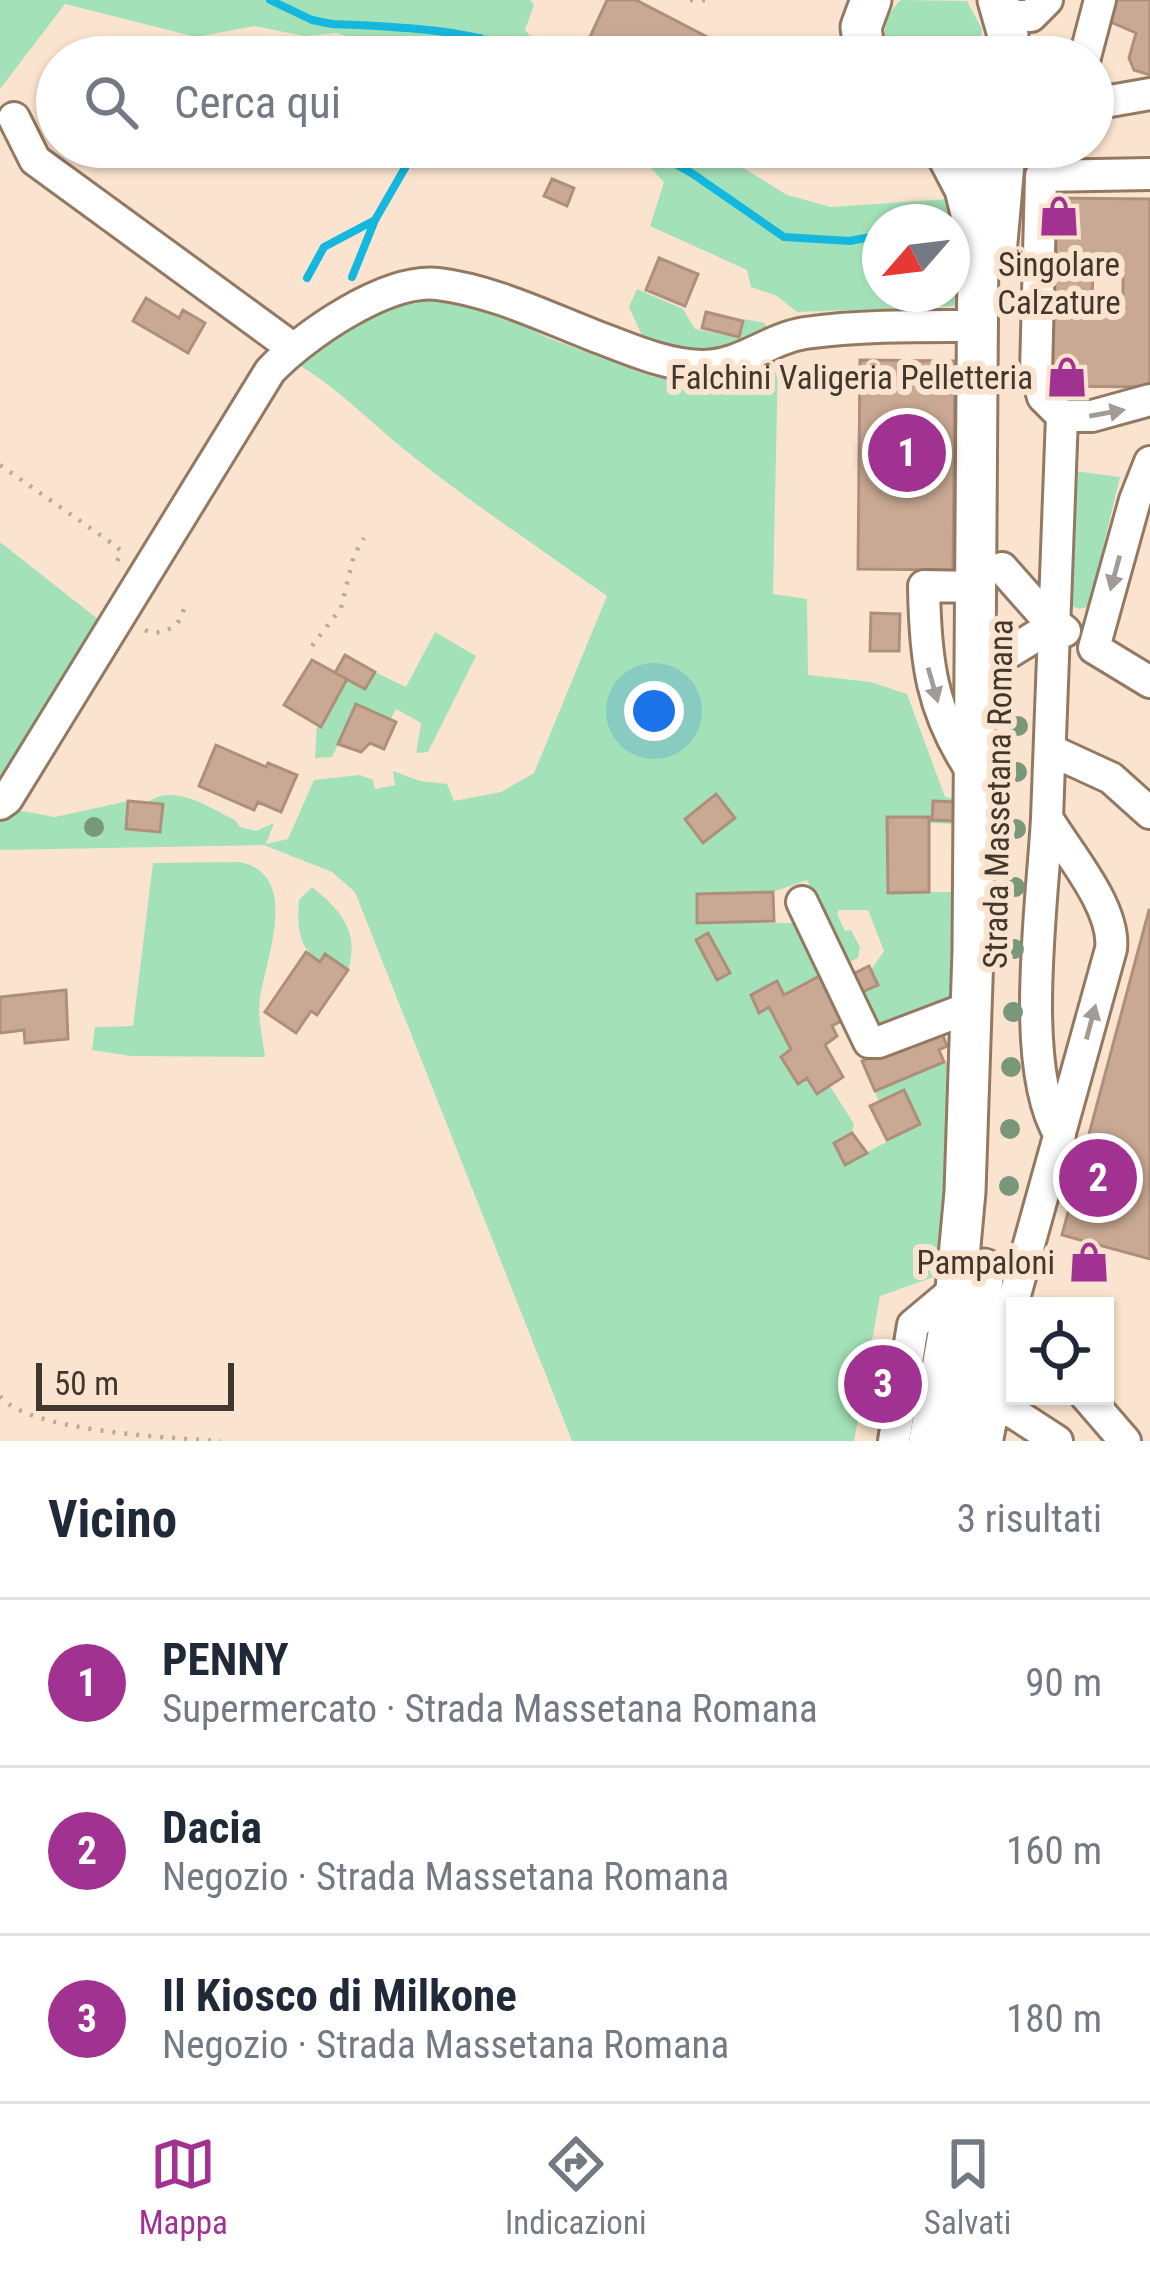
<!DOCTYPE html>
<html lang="it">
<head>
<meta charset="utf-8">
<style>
	body { margin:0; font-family:"Roboto Condensed",sans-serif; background:#f6f6f7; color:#1f2937 }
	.controls { position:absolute; right:36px; bottom:36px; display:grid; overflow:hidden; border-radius:0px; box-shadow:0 3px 9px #0004 }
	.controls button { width:108px; height:108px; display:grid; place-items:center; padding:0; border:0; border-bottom:3px solid #e0e1e3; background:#fff; color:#1f2937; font:60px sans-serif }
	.compass { position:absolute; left:862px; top:204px; width:108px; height:108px; border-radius:50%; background:#fff; box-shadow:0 3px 9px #0004; rotate:242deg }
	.scale { position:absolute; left:36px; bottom:30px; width:198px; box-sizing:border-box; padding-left:12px; border:6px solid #42372d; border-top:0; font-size:33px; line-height:42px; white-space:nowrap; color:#42372d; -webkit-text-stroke:9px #fbe4cf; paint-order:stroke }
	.you { position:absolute; left:654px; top:711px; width:42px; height:42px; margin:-30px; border:9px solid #fff; border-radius:50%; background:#1a73e8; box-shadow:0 0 0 18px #1a73e833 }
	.badge { display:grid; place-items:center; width:78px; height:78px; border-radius:50%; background:#a13291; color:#fff; font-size:39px; font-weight:700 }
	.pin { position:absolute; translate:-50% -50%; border:6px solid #fff; box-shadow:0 3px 12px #0006 }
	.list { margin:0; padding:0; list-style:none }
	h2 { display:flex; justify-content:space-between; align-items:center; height:156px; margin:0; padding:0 48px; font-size:51px }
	h2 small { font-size:39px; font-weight:400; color:#747a83 }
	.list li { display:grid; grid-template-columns:78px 1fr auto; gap:36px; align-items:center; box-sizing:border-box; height:168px; padding:0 48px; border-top:3px solid #e0e1e3 }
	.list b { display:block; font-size:45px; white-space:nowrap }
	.list p { margin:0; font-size:39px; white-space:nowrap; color:#747a83 }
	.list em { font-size:39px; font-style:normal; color:#747a83 }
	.icon { flex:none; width:66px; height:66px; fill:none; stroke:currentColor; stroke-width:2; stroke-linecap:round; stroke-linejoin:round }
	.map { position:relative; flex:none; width:1150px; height:1441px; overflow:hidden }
	.search { position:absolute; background:#fff; box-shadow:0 3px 9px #0004; left:36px; right:36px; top:36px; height:132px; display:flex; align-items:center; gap:30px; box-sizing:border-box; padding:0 42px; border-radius:66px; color:#747a83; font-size:45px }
	.sheet { height:660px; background:#fff }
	nav { display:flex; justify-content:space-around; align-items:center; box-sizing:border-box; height:168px; border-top:3px solid #e0e1e3; background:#fff; font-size:33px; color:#747a83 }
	nav a { display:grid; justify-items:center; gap:6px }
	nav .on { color:#a13291 }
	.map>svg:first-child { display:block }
</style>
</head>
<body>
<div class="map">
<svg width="1150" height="1441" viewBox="0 0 1150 1441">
	<rect width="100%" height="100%" fill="#fbe4cf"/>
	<path fill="#a3e2b8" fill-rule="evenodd" d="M 0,0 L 530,0 L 534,5 L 525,30 L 548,57 L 482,57 L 455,47 L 412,55 L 336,33 L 304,36 L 255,26 L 196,37 L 65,4 L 0,89 Z
		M 901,0 L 967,1 L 982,29 L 978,57 L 889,57 C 881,36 884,15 901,0 Z
		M 604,147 L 709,147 L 787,195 L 831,207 L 949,199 L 957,238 L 958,306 L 797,312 L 777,296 L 751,287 L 747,270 L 650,226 L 664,182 L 641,158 ZM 880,222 L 952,222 L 952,294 L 880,294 Z
		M 637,289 L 683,309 L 695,329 L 740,338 L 745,319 L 764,323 L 772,335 L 726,351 L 646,344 L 629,307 Z
		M 436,298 L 483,305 L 548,338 L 654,377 L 708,382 L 741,376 L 778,361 L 773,594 L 807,599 L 808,675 L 871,682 L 907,694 L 945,797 L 957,799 L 957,824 L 929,823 L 928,817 L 887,817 L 888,892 L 955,892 L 954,1004 L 880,1031 L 860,993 L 877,985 L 871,970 L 884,951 L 868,910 L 839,910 L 837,914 L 845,931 L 851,930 L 860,947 L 858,958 L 845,964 L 807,880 L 773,892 L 697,895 L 697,922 L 795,923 L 823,974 L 784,995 L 751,996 L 759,1012 L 769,1007 L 791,1049 L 782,1057 L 797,1084 L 807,1078 L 817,1094 L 830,1086 L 854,1124 L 852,1133 L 834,1143 L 845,1164 L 920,1124 L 904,1090 L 879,1102 L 875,1091 L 944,1062 L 954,1064 L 942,1274 L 880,1296 L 854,1441 L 572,1441 L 355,892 L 332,872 L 264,845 L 0,850 L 0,816 L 22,811 L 55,817 L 128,801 L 126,829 L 160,832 L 163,805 L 147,803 C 174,782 209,808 235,820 L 240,827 L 256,831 L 274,823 L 266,844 L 288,839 L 314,780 L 360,775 L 373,780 L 375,789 L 395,785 L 393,771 L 420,781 L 447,784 L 454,801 L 501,792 L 534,773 L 607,596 C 540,548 469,502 405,450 C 369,421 338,388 297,364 C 344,324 376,309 436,298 Z
		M 1074,471 L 1120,477 L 1089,606 C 1078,611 1072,608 1065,599 Z
		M 0,542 L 99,620 L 0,785 Z
		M 435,632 L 476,656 L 428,752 L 416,753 L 421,723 L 396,709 L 390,720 L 357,705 L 332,757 L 315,758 L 317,724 L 347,679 L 365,689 L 375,672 L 406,687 Z
		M 240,862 C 302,875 265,959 260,999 C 257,1017 263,1039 265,1057 L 131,1056 L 92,1050 L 95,1027 L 133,1026 L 153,863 Z
		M 312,887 C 341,910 360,932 348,970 L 326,955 L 320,962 C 298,947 297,927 299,900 Z"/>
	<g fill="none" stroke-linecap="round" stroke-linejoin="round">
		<path stroke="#14b7dd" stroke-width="8" d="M 270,0 L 312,20 L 332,24 C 382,26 486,28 525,57
			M 469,57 L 480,38
			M 646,147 L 693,174 L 784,237 L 850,241 L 880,235
			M 352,277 L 375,220 L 417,147
			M 307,278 L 324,247 L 375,220"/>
	</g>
	<path fill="#c9a994" stroke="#ae8f7b" stroke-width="3" fill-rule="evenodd" d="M 607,0 L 636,0 L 734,51 L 731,57 L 627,57 L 589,39 Z
		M 1110,0 L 1150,0 L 1150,75 L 1134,70 L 1129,58 L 1136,33 L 1111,22 L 1106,10 Z
		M 552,179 L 574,188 L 567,206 L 544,196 Z
		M 1052,198 L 1150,199 L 1150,387 L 1049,386 ZM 1093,274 L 1123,274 L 1123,299 L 1092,299 Z
		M 659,258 L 698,274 L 685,306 L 646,290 Z
		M 146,298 L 179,318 L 183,310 L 205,323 L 188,353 L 133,321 Z
		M 706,312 L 743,321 L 739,337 L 702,328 Z
		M 860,360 L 955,361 L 953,570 L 858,569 Z
		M 871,613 L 900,614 L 899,651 L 870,651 Z
		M 345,655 L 375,672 L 365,689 L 335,673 Z
		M 312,660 L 347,679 L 321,727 L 284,705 Z
		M 356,704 L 396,722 L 384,749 L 370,743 L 361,752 L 338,744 Z
		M 216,745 L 266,767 L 268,763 L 297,775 L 281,812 L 258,802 L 254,810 L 199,786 Z
		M 716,794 L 735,818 L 703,843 L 685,819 Z
		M 128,801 L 163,804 L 160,832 L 126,829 Z
		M 933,801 L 955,802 L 954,821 L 932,820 Z
		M 887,817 L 929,817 L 929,892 L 888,893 Z
		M 773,892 L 774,921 L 697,923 L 697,894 Z
		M 1149,910 L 1150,910 L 1150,1259 L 1062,1235 Z
		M 708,933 L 730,973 L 717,980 L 696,940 Z
		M 306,952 L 320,962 L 325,954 L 348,970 L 317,1015 L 311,1011 L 296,1033 L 265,1012 Z
		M 869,966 L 878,985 L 860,993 L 847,977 Z
		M 823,974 L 847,1018 L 832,1026 L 837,1036 L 825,1045 L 843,1077 L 817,1094 L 807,1078 L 798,1084 L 781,1057 L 791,1049 L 769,1007 L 759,1013 L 751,995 L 777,981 L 784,995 Z
		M 66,990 L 68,1039 L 25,1043 L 24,1030 L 0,1033 L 0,997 Z
		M 940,1028 L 947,1046 L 939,1050 L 944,1062 L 875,1091 L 862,1061 Z
		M 904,1090 L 920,1124 L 887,1140 L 870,1106 Z
		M 852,1133 L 867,1153 L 845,1165 L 834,1143 Z"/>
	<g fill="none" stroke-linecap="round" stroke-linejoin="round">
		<g stroke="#937961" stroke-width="36">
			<path id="minor" d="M 1005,16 L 1031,16 L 1047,0
				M 1085,57 L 1100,0
				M 1093,104 L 1150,94
				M 14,118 L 35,160 L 294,349
				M 1150,174 L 1041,176 L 1036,373 L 1043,397 L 1062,416 L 1092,416 L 1150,400
				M 1001,248 L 1010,147
				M 1150,462 L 1135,500 L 1094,648 L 1150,682
				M 1002,568 L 1041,612 L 1065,631
				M 1000,658 L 1054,625
				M 1050,750 L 1111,778 L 1150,813
				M 975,776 C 931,713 925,660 924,586 L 977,587
				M 0,804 L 7,799 L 270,371 C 304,335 387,278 438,284 C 495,291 550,319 603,339 C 634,351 667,365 701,366 C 743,366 767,339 805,333 C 861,325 923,326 979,326
				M 1047,818 L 1062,416
				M 802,902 L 869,1042 L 879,1042 L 971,1007
				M 1086,1396 L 1125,1441
				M 978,1401 L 1014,1413 L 1057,1441
				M 894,1441 L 913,1325 L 956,1289
				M 987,1441 L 1015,1295 L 1111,949 C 1116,908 1068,853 1047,818 C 1043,899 1018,1068 1060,1135"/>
		</g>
		<g stroke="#937961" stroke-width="45">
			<path id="major" d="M 998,0 L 1008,35 L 1004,57
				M 865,57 L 861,27 L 871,0
				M 981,147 L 992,209
				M 929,1441 L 956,1289 L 965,1192 L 973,951 L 978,242 L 965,189 L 943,147
				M 958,1441 L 974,1361 L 984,1269"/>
		</g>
		<path stroke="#bca997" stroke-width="4.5" stroke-dasharray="3 9" stroke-linecap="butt" d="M 690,0 L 705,0
			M 0,465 L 113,544 L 121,551 L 116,565
			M 145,630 L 151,633 C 169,632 181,626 184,607
			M 312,646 L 341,608 L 354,555 L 364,538
			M 0,1396 C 27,1432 176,1438 221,1441"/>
		<use href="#minor" stroke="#fff" stroke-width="30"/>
		<use href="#major" stroke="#fff" stroke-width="39"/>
	</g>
	<g fill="#789879">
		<circle cx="1018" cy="726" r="10"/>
		<circle cx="1017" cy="772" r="10"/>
		<circle cx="94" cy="827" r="10"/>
		<circle cx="1016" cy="829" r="10"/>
		<circle cx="1015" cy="887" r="10"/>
		<circle cx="1014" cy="949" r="10"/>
		<circle cx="1013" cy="1012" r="10"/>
		<circle cx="1011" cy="1067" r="10"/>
		<circle cx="1010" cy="1129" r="10"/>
		<circle cx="1009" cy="1186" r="10"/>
	</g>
	<defs><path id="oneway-solid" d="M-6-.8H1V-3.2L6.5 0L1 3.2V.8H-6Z" transform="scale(3)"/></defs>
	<g fill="#a09b96">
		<use href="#oneway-solid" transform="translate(1107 413) rotate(-10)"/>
		<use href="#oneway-solid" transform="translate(1115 573) rotate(105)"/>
		<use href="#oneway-solid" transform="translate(933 685) rotate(74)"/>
		<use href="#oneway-solid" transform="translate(1091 1022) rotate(-75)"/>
	</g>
	<defs>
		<g id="shop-bare" transform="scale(3.24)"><path d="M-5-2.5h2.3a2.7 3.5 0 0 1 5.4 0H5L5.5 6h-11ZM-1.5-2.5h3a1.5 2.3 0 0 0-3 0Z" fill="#a13291" stroke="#fbe4cf" stroke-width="2.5" paint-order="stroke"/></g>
	</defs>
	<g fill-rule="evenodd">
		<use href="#shop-bare" x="1059" y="216"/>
		<use href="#shop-bare" x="1067" y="377"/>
		<use href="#shop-bare" x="1089" y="1262"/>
	</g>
	<g text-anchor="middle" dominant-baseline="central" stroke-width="12" stroke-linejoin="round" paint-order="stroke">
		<g font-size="33" fill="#42372d" stroke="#fbe4cf" text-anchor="end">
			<text x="1059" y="264" text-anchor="middle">Singolare<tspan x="1059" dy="38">Calzature</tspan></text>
			<text x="1033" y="377">Falchini Valigeria Pelletteria</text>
			<text x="1055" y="1262">Pampaloni</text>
		</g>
		<g font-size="33" fill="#42372d" stroke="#fbe4cf">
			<text transform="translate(998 794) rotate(-89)">Strada Massetana Romana</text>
		</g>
	</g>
</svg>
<div class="controls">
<button><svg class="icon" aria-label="locate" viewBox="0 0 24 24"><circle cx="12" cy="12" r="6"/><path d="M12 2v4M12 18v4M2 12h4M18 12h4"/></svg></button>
</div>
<svg class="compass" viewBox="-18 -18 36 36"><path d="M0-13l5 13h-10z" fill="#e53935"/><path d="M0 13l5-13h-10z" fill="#747a83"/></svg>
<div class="scale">50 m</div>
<div class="you"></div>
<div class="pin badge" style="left:907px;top:453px">1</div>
<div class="pin badge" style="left:1098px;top:1178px">2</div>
<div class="pin badge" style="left:883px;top:1384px">3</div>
<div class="search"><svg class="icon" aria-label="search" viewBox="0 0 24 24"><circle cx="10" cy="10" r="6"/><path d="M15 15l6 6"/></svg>Cerca qui</div>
</div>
<section class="sheet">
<h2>Vicino<small>3 risultati</small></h2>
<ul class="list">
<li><span class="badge">1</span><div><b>PENNY</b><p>Supermercato · Strada Massetana Romana</p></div><em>90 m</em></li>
<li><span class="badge">2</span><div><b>Dacia</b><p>Negozio · Strada Massetana Romana</p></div><em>160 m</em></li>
<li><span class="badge">3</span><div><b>Il Kiosco di Milkone</b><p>Negozio · Strada Massetana Romana</p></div><em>180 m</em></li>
</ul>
</section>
<nav>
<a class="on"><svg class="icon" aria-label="map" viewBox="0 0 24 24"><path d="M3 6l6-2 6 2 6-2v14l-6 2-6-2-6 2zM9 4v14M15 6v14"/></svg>Mappa</a>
<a><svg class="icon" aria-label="directions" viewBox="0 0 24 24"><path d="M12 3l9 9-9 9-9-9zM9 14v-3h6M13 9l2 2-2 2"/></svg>Indicazioni</a>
<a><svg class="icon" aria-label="saved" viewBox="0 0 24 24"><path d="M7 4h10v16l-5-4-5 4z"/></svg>Salvati</a>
</nav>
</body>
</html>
